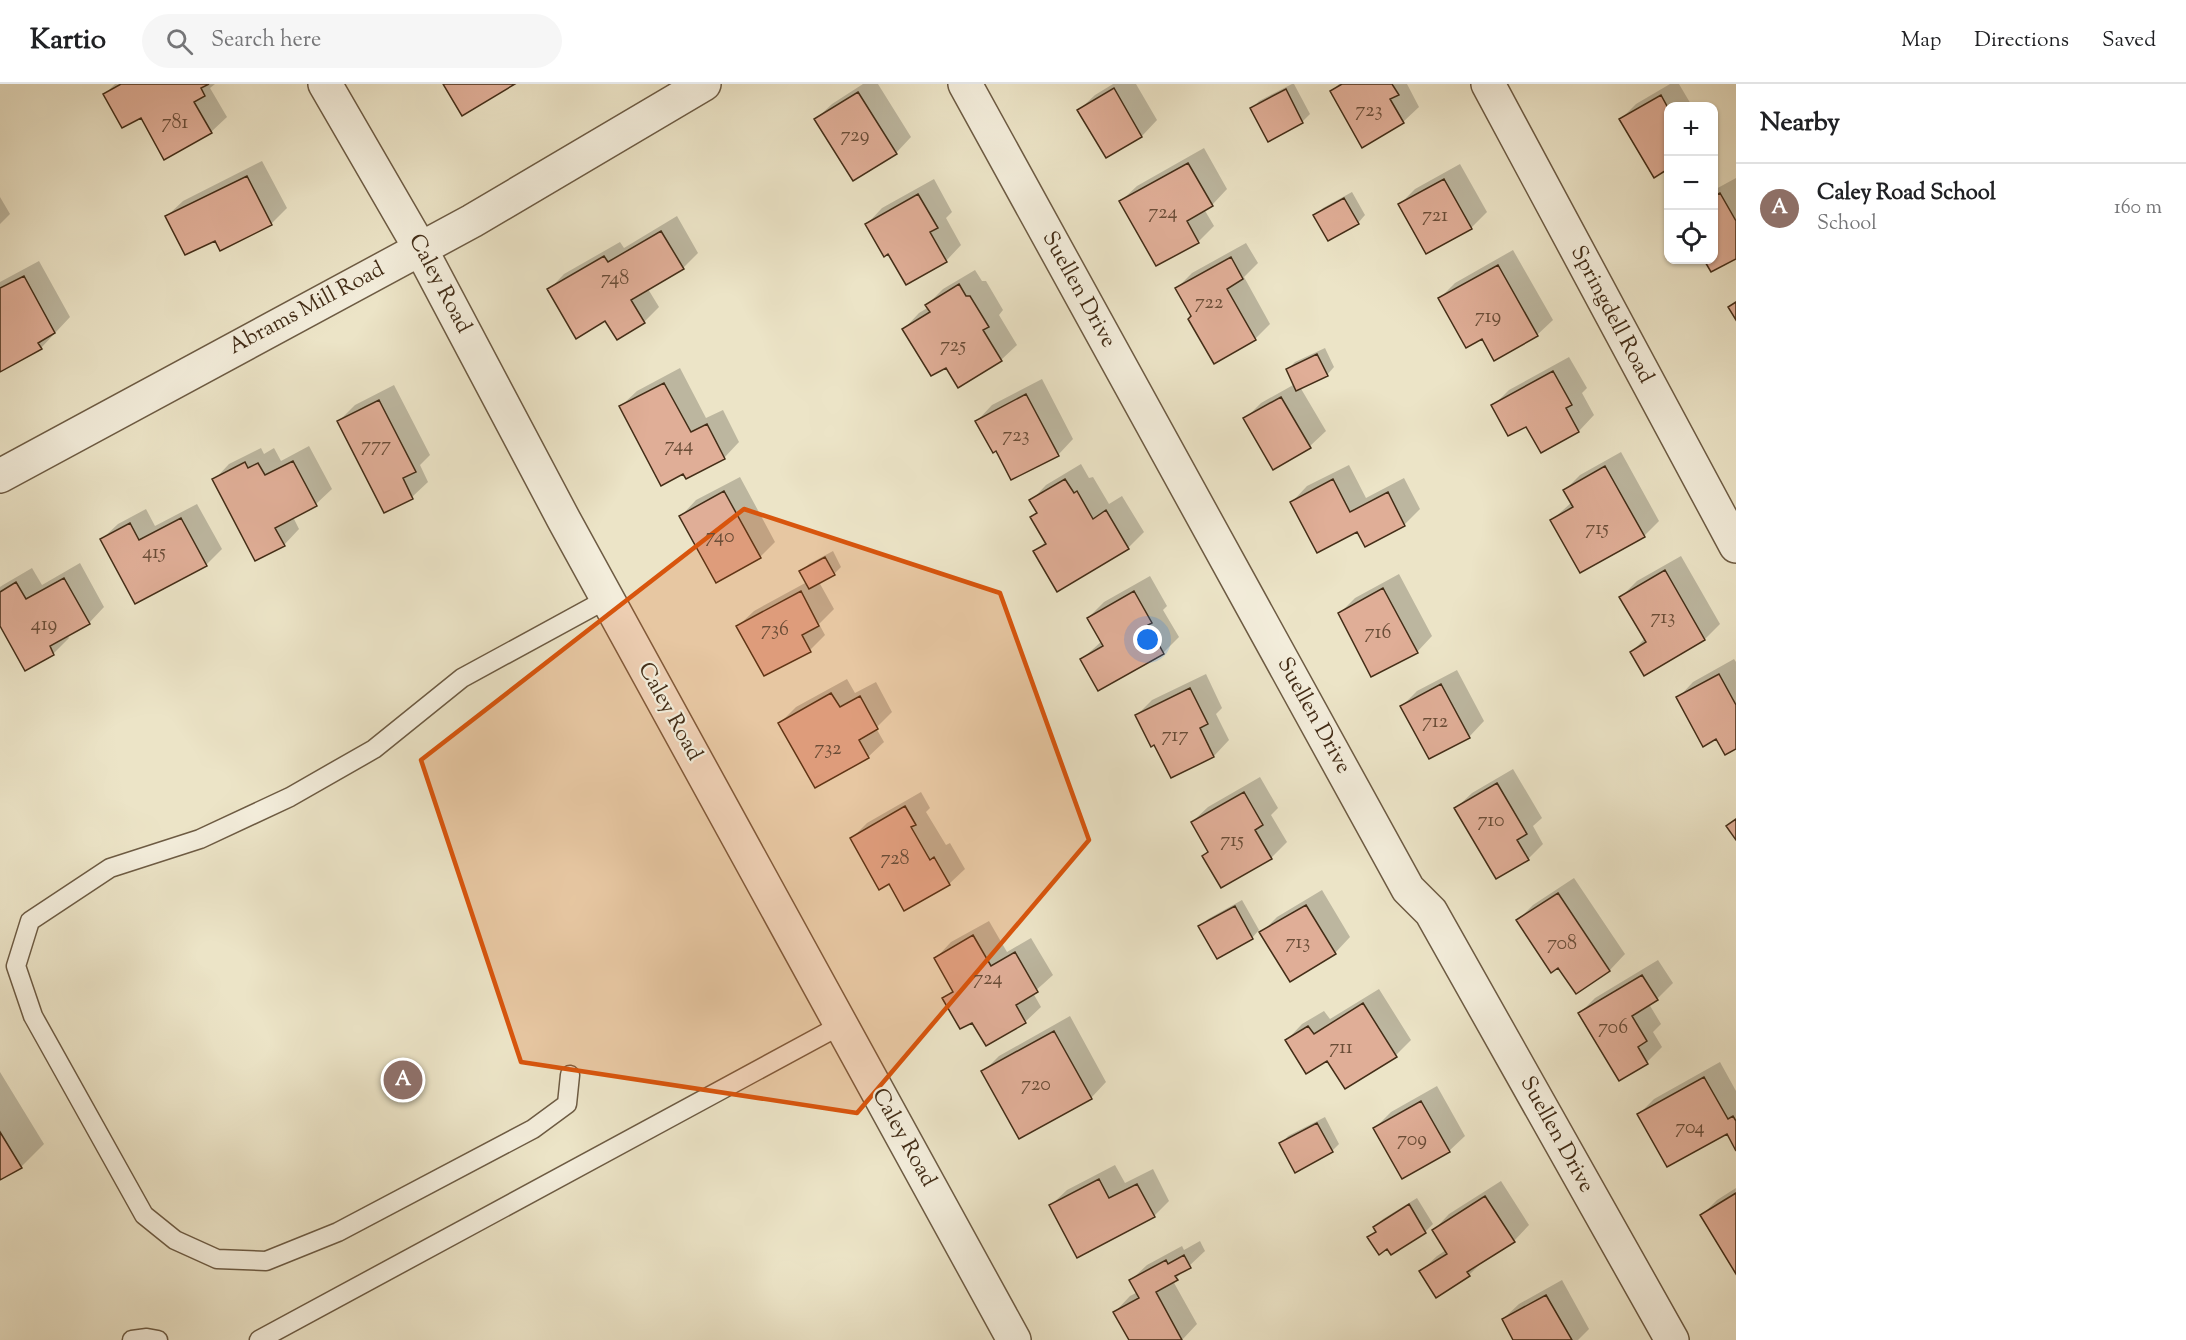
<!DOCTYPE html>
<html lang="en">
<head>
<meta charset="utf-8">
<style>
	body { margin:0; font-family:"Sorts Mill Goudy",serif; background:#f6f6f6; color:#202124 }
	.controls { position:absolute; right:18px; top:18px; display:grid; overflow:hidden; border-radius:12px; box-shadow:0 2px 4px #0004 }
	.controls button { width:54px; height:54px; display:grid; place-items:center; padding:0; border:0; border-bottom:2px solid #e0e0e0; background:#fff; color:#202124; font:30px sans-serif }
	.you { position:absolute; left:1148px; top:556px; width:21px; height:21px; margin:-15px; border:4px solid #fff; border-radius:50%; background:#1a73e8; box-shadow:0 0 0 9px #1a73e833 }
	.badge { display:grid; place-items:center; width:39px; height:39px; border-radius:50%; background:#b45309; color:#fff; font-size:20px; font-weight:700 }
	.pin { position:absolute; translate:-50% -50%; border:3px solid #fff; box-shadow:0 2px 6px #0006 }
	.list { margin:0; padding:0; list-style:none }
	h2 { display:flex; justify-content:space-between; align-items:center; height:78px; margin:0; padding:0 24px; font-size:26px }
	h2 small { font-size:20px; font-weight:400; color:#757577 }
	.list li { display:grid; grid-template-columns:39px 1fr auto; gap:18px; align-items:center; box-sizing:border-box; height:90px; padding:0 24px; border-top:2px solid #e0e0e0 }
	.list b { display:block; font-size:22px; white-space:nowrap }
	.list p { margin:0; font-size:20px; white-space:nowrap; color:#757577 }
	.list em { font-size:20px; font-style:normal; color:#757577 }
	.icon { flex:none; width:33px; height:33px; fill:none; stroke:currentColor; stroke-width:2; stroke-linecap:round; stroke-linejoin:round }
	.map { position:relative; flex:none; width:1736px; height:1256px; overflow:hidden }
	header { display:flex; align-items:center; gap:36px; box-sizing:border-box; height:84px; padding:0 30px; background:#fff; border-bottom:2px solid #e0e0e0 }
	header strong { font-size:28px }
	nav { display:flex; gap:33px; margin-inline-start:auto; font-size:21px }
	.search { width:420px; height:54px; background:#f6f6f6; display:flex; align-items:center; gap:15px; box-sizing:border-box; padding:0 21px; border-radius:33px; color:#757577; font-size:22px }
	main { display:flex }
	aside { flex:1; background:#fff }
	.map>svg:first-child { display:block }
</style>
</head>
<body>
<header>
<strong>Kartio</strong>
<div class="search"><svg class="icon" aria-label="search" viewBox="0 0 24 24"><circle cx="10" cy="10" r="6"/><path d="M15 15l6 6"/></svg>Search here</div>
<nav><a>Map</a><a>Directions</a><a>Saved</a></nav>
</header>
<main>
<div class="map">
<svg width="1736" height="1256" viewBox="0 0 1736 1256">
	<rect width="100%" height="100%" fill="#ece4c7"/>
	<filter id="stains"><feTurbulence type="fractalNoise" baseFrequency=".00333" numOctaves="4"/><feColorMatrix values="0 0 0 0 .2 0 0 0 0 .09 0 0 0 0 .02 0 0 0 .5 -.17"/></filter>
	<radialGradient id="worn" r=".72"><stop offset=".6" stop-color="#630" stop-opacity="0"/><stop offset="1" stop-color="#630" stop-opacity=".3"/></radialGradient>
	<path fill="#0003" d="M 115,0 L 215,0 L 210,4 L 227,33 L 211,48 L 141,32 L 105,10 Z
		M 863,0 L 878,0 L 911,53 L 896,69 L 816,35 L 832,20 Z
		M 1113,0 L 1136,0 L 1157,36 L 1142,52 L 1106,72 L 1079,26 L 1095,11 Z
		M 1292,0 L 1294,0 L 1310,30 L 1302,38 L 1252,25 L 1259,17 Z
		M 1339,0 L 1407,0 L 1419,23 L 1403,38 L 1332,7 Z
		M 1670,0 L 1679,0 L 1692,22 L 1668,22 L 1668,83 L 1654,92 L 1621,35 L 1636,20 Z
		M 1204,64 L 1227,105 L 1212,121 L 1204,125 L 1214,142 L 1198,158 L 1121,117 L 1137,102 Z
		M 262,77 L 287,124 L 271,140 L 167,132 L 183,117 Z
		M 1460,80 L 1487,128 L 1471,144 L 1426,168 L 1400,120 L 1415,105 Z
		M 1736,94 L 1736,173 L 1712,186 L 1706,176 L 1714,176 L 1714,106 Z
		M 934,95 L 952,128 L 946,134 L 961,161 L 946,177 L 889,168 L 867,140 L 882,124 Z
		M 1352,108 L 1365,131 L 1358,139 L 1315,132 L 1323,124 Z
		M 0,113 L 10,130 L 0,140 Z
		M 677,132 L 698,169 L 683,184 L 648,205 L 659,223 L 644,238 L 606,235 L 549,206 L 564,190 L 620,158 L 624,164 Z
		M 1246,159 L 1258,179 L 1244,193 L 1270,240 L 1255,255 L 1193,232 L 1177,204 L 1192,189 Z
		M 1513,166 L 1553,236 L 1537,251 L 1440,214 L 1455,199 Z
		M 39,177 L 70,233 L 41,264 L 0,286 L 0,198 Z
		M 975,186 L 982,197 L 986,197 L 1003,226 L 999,231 L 1017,261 L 1001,276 L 946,282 L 904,245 L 919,229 L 929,223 L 927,221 L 943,205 Z
		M 1325,264 L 1334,283 L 1327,291 L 1300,303 L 1326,347 L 1310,362 L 1274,384 L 1245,335 L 1261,319 L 1295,300 L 1288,285 L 1295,278 Z
		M 1569,273 L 1587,304 L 1582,309 L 1594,331 L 1579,347 L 1541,367 L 1526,340 L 1493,322 L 1509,306 Z
		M 680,284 L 706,334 L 723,326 L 739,358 L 724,374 L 621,322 L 637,307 Z
		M 1042,295 L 1073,355 L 1058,371 L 996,365 L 977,337 L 992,321 Z
		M 394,301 L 430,371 L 420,381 L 428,398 L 412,413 L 385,427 L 339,337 L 355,321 Z
		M 309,362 L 332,405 L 316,420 L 293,433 L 299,445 L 284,461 L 214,396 L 229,380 L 261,364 L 264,370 L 274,364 L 281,377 Z
		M 1621,368 L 1659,437 L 1644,452 L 1552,436 L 1572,418 L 1565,406 L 1580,391 Z
		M 1081,380 L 1089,394 L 1093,393 L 1109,420 L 1122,412 L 1144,448 L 1128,464 L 1058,506 L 1035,468 L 1046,457 L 1032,434 L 1038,428 L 1031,417 L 1046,401 Z
		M 1349,381 L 1366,414 L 1404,394 L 1420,425 L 1404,441 L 1358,446 L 1292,418 L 1307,402 Z
		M 740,393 L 775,458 L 760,473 L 681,432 L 696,416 Z
		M 197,420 L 222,465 L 206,481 L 102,455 L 118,440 L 146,425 L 155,442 Z
		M 833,467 L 841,483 L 834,490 L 819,498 L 834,525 L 819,540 L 825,551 L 810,566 L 738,542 L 754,527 L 807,498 L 801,488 L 809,480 Z
		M 1681,472 L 1720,540 L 1705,555 L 1632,568 L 1645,554 L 1621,513 L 1637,497 Z
		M 80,479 L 104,523 L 89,539 L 67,551 L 69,554 L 53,570 L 0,539 L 0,503 L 3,501 L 32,484 L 42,501 Z
		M 1399,490 L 1432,552 L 1417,568 L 1340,529 L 1355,514 Z
		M 1150,492 L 1167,522 L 1163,526 L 1179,553 L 1163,569 L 1082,575 L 1102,557 L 1088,534 L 1104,518 Z
		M 1734,575 L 1736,578 L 1736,664 L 1717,653 L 1678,614 L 1693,598 Z
		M 1457,586 L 1484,637 L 1469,653 L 1402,622 L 1417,607 Z
		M 1206,590 L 1222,624 L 1216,630 L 1229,656 L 1214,672 L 1171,692 L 1155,659 L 1137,631 L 1152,616 Z
		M 847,595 L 855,609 L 876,598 L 892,628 L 876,644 L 884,658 L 868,673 L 780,639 L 796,623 Z
		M 1513,685 L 1542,734 L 1533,742 L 1543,760 L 1528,775 L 1456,724 L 1472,709 Z
		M 1260,693 L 1278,724 L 1271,731 L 1287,758 L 1272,773 L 1222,802 L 1204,772 L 1209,767 L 1192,738 L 1208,723 Z
		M 921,708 L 930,724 L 926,728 L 946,761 L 950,759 L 965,785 L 949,800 L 889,798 L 852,754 L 867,739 Z
		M 1574,794 L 1625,870 L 1610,886 L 1576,908 L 1559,882 L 1518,836 L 1533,821 Z
		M 1322,806 L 1350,853 L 1335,869 L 1261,849 L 1277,833 Z
		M 1242,816 L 1259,846 L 1252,854 L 1200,842 L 1208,835 Z
		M 989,837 L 1007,868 L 1031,854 L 1053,891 L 1033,909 L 1041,923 L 1025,938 L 973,937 L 944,914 L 954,905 L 936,874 L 951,858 Z
		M 1658,876 L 1673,899 L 1657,915 L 1649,920 L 1661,940 L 1653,948 L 1662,963 L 1647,978 L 1580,929 L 1595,914 Z
		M 1379,905 L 1411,956 L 1396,971 L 1328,975 L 1287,956 L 1302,940 L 1324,927 L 1330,935 Z
		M 1070,932 L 1106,998 L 1091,1014 L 983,988 L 999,972 Z
		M 1720,978 L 1736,1007 L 1736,1064 L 1727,1048 L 1639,1030 L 1654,1015 Z
		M 0,988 L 44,1060 L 21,1083 L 0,1094 Z
		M 1437,1002 L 1465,1052 L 1449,1067 L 1375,1044 L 1391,1028 Z
		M 1325,1033 L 1339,1060 L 1332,1067 L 1281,1060 L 1288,1052 Z
		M 1115,1081 L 1125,1099 L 1153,1085 L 1169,1117 L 1154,1132 L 1051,1121 L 1067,1106 Z
		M 1501,1097 L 1529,1141 L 1514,1157 L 1485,1175 L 1469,1191 L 1421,1187 L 1437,1172 L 1446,1166 L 1434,1146 L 1449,1130 Z
		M 1736,1104 L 1736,1187 L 1702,1131 L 1717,1116 Z
		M 1417,1114 L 1433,1140 L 1425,1148 L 1391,1169 L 1388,1163 L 1369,1153 L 1377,1146 L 1375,1143 L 1383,1135 Z
		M 1200,1157 L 1205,1167 L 1173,1197 L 1197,1240 L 1182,1256 L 1130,1256 L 1115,1228 L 1130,1212 L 1138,1208 L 1131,1196 L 1147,1181 L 1182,1162 L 1184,1166 Z
		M 1562,1196 L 1589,1245 L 1578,1256 L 1515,1256 L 1503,1235 L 1519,1220 Z"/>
	<path fill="#e0ae97" stroke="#432d17" stroke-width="1.5" d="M 121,0 L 209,0 L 201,4 L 205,12 L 194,18 L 212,49 L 164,76 L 141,34 L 122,44 L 103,10 Z
		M 443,0 L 515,0 L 462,32 Z
		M 1342,0 L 1392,0 L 1399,11 L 1390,15 L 1404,39 L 1362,64 L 1330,7 Z
		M 1114,4 L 1142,53 L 1106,74 L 1077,26 Z
		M 1286,5 L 1303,39 L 1268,58 L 1250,24 Z
		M 858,8 L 897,70 L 853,97 L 814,35 Z
		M 1661,11 L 1668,24 L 1668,85 L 1654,94 L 1619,35 Z
		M 1188,79 L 1213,122 L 1187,137 L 1199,159 L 1156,182 L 1119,117 Z
		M 247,92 L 272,141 L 220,167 L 215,157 L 185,171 L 165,132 Z
		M 1444,95 L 1472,145 L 1426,170 L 1398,120 Z
		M 1720,109 L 1736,137 L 1736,175 L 1711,188 L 1704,176 L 1714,176 L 1714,112 Z
		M 918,110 L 938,144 L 930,148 L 947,178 L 906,201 L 888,170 L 884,173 L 865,140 Z
		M 1344,114 L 1359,140 L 1328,157 L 1313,131 Z
		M 661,147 L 684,185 L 631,216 L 645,239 L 617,256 L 605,237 L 576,255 L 547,205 L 604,172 L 608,178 Z
		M 1231,173 L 1243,195 L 1227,205 L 1256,256 L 1214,280 L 1188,235 L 1191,232 L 1175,204 Z
		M 1498,181 L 1538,252 L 1494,277 L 1482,255 L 1466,264 L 1438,214 Z
		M 24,192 L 55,249 L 38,259 L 42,265 L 0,288 L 0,204 Z
		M 959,200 L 966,212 L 970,212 L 989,243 L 983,246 L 1002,277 L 958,304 L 946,284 L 931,292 L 902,245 L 930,228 L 925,221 Z
		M 1736,218 L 1736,236 L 1728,223 Z
		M 1317,270 L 1328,292 L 1296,307 L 1286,285 Z
		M 1553,287 L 1572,321 L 1566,324 L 1579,348 L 1541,369 L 1526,343 L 1508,352 L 1491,321 Z
		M 664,299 L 691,348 L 707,340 L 725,375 L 686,395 L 683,390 L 661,402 L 619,322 Z
		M 1026,310 L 1059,372 L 1011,396 L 996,367 L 993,369 L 975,337 Z
		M 1281,313 L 1311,364 L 1273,386 L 1243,334 Z
		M 379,316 L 416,388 L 403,394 L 413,415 L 384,429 L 337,337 Z
		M 293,377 L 317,422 L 275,444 L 285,462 L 255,477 L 212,395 L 245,378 L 248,384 L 258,379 L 265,391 Z
		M 1605,382 L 1645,453 L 1580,489 L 1550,436 L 1573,423 L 1563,406 Z
		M 1065,395 L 1074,409 L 1077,407 L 1093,435 L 1106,426 L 1129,465 L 1057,508 L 1033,467 L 1046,460 L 1030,433 L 1037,429 L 1029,416 Z
		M 1333,395 L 1350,428 L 1388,408 L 1405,442 L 1365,463 L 1357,448 L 1317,469 L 1290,418 Z
		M 724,407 L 761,474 L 716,499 L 679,432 Z
		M 181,434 L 207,482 L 135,520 L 100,455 L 130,439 L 139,456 Z
		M 825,473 L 835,491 L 809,505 L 799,487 Z
		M 1665,486 L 1705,556 L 1644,592 L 1630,568 L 1646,558 L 1619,513 Z
		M 64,494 L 90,540 L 50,562 L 54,571 L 25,587 L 0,542 L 0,508 L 16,498 L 26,515 Z
		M 1383,504 L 1418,569 L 1371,593 L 1338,529 Z
		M 801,507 L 819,542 L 802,551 L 811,568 L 764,592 L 736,542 Z
		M 1134,507 L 1152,539 L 1148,541 L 1164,570 L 1098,607 L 1080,575 L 1103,562 L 1087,534 Z
		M 1719,590 L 1736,621 L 1736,665 L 1725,671 L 1716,655 L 1703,663 L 1676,613 Z
		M 1441,600 L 1470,654 L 1429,675 L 1400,622 Z
		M 1190,604 L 1208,640 L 1200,644 L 1214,673 L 1171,694 L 1154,661 L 1151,663 L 1135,631 Z
		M 831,609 L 840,623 L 860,612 L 878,645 L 859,656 L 869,674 L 815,704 L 778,639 Z
		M 1497,699 L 1527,750 L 1517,756 L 1529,776 L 1496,795 L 1454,724 Z
		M 1244,708 L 1263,741 L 1255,746 L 1272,775 L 1221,804 L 1202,772 L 1208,768 L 1191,738 Z
		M 905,722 L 916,741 L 911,743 L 930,776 L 934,773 L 950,801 L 904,827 L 889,800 L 879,806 L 850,754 Z
		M 1736,735 L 1736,756 L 1726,742 Z
		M 1558,809 L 1610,887 L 1576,910 L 1558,884 L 1551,889 L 1516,836 Z
		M 1306,821 L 1336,870 L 1290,898 L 1259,848 Z
		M 1235,822 L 1253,855 L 1217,875 L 1198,842 Z
		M 973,851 L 991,882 L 1015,868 L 1038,908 L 1016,921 L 1026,939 L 986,962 L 972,939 L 960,945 L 942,914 L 953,908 L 934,874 Z
		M 1642,891 L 1658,916 L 1632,932 L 1647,957 L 1638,963 L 1648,980 L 1619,997 L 1578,929 Z
		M 1363,919 L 1397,973 L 1345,1005 L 1327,977 L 1306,990 L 1285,956 L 1308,942 L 1314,950 Z
		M 1054,947 L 1092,1015 L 1019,1055 L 981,987 Z
		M 1704,993 L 1728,1035 L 1733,1032 L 1736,1037 L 1736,1067 L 1727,1050 L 1667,1083 L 1637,1030 Z
		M 1421,1017 L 1450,1068 L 1402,1095 L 1373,1044 Z
		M 1317,1039 L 1333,1068 L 1295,1089 L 1279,1059 Z
		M 0,1048 L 22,1084 L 0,1096 Z
		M 1099,1095 L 1109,1114 L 1137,1100 L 1155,1133 L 1077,1174 L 1049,1121 Z
		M 1736,1109 L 1736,1190 L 1700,1131 Z
		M 1485,1112 L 1515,1158 L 1467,1188 L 1470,1192 L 1436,1214 L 1419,1187 L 1447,1170 L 1432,1146 Z
		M 1409,1120 L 1426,1149 L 1391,1171 L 1387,1165 L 1379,1171 L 1367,1153 L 1376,1148 L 1373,1143 Z
		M 1184,1171 L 1191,1184 L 1175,1192 L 1178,1196 L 1156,1208 L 1182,1256 L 1129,1256 L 1113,1228 L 1139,1214 L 1129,1196 L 1166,1176 L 1168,1180 Z
		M 1546,1211 L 1572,1256 L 1513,1256 L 1502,1235 Z"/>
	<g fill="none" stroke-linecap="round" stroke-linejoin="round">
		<g stroke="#6d5b43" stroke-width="21">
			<path id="lane" d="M 570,991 L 567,1020 L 533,1045 L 338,1148 L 266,1177 L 217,1175 L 175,1156 L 144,1131 L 33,932 L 16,882 L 30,837 L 110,784 L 200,755 L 290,713 L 374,665 L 462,594 L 607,515
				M 132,1256 L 147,1254 L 158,1256
				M 259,1256 L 841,941"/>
		</g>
		<g stroke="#6d5b43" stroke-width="36">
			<path id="street" d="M 325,0 L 420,164 L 564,436 L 1014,1256
				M 965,0 L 1408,805 L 1431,828 L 1672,1256
				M 1488,0 L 1736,462
				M 0,392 L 472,137 L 704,0"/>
		</g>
		<use href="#lane" stroke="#f3eddb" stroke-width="18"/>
		<use href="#street" stroke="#f3eddb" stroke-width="33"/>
	</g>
	<path fill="#d8550d" fill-opacity="0.2" stroke="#d8550d" stroke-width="4.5" stroke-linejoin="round" d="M 744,425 L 1000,509 L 1089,756 L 857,1029 L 521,978 L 421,676 Z"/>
	<g text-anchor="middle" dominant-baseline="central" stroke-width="4.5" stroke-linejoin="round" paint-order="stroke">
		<g font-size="20" fill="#6a4d37">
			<text x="1369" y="27">723</text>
			<text x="175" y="39">781</text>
			<text x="855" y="52">729</text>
			<text x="1163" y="129">724</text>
			<text x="1435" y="132">721</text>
			<text x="615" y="195">748</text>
			<text x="1209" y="219">722</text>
			<text x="1488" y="233">719</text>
			<text x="953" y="262">725</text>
			<text x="1016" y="352">723</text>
			<text x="376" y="362">777</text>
			<text x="679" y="362">744</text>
			<text x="1597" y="445">715</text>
			<text x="720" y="453">740</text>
			<text x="154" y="469">415</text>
			<text x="1663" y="534">713</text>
			<text x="44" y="541">419</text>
			<text x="775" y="546">736</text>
			<text x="1378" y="549">716</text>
			<text x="1435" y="638">712</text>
			<text x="1175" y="652">717</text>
			<text x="828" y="665">732</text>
			<text x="1491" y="737">710</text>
			<text x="1232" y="757">715</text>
			<text x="895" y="775">728</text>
			<text x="1298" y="859">713</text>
			<text x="1562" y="860">708</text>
			<text x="988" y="895">724</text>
			<text x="1613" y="944">706</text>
			<text x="1341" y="964">711</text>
			<text x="1036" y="1001">720</text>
			<text x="1690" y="1044">704</text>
			<text x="1412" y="1056">709</text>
		</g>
		<g font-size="22" fill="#432d17" stroke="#f3eddb">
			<text transform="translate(439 200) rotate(62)">Caley Road</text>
			<text transform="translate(1078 206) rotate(61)">Suellen Drive</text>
			<text transform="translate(307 225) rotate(-28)">Abrams Mill Road</text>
			<text transform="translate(1611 231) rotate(62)">Springdell Road</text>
			<text transform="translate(669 628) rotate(61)">Caley Road</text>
			<text transform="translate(1313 632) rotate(61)">Suellen Drive</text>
			<text transform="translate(1556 1051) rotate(61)">Suellen Drive</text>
			<text transform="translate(903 1054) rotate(61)">Caley Road</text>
		</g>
	</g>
	<rect width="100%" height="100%" filter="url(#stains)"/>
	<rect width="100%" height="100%" fill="url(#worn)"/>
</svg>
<div class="controls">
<button>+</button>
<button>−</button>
<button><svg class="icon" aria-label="locate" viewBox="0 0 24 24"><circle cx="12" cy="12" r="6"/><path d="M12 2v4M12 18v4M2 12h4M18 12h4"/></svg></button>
</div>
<div class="you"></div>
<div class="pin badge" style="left:403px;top:996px;background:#8d6e63">A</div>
</div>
<aside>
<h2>Nearby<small></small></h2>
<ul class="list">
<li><span class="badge" style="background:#8d6e63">A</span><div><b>Caley Road School</b><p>School</p></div><em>160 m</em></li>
</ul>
</aside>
</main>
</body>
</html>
